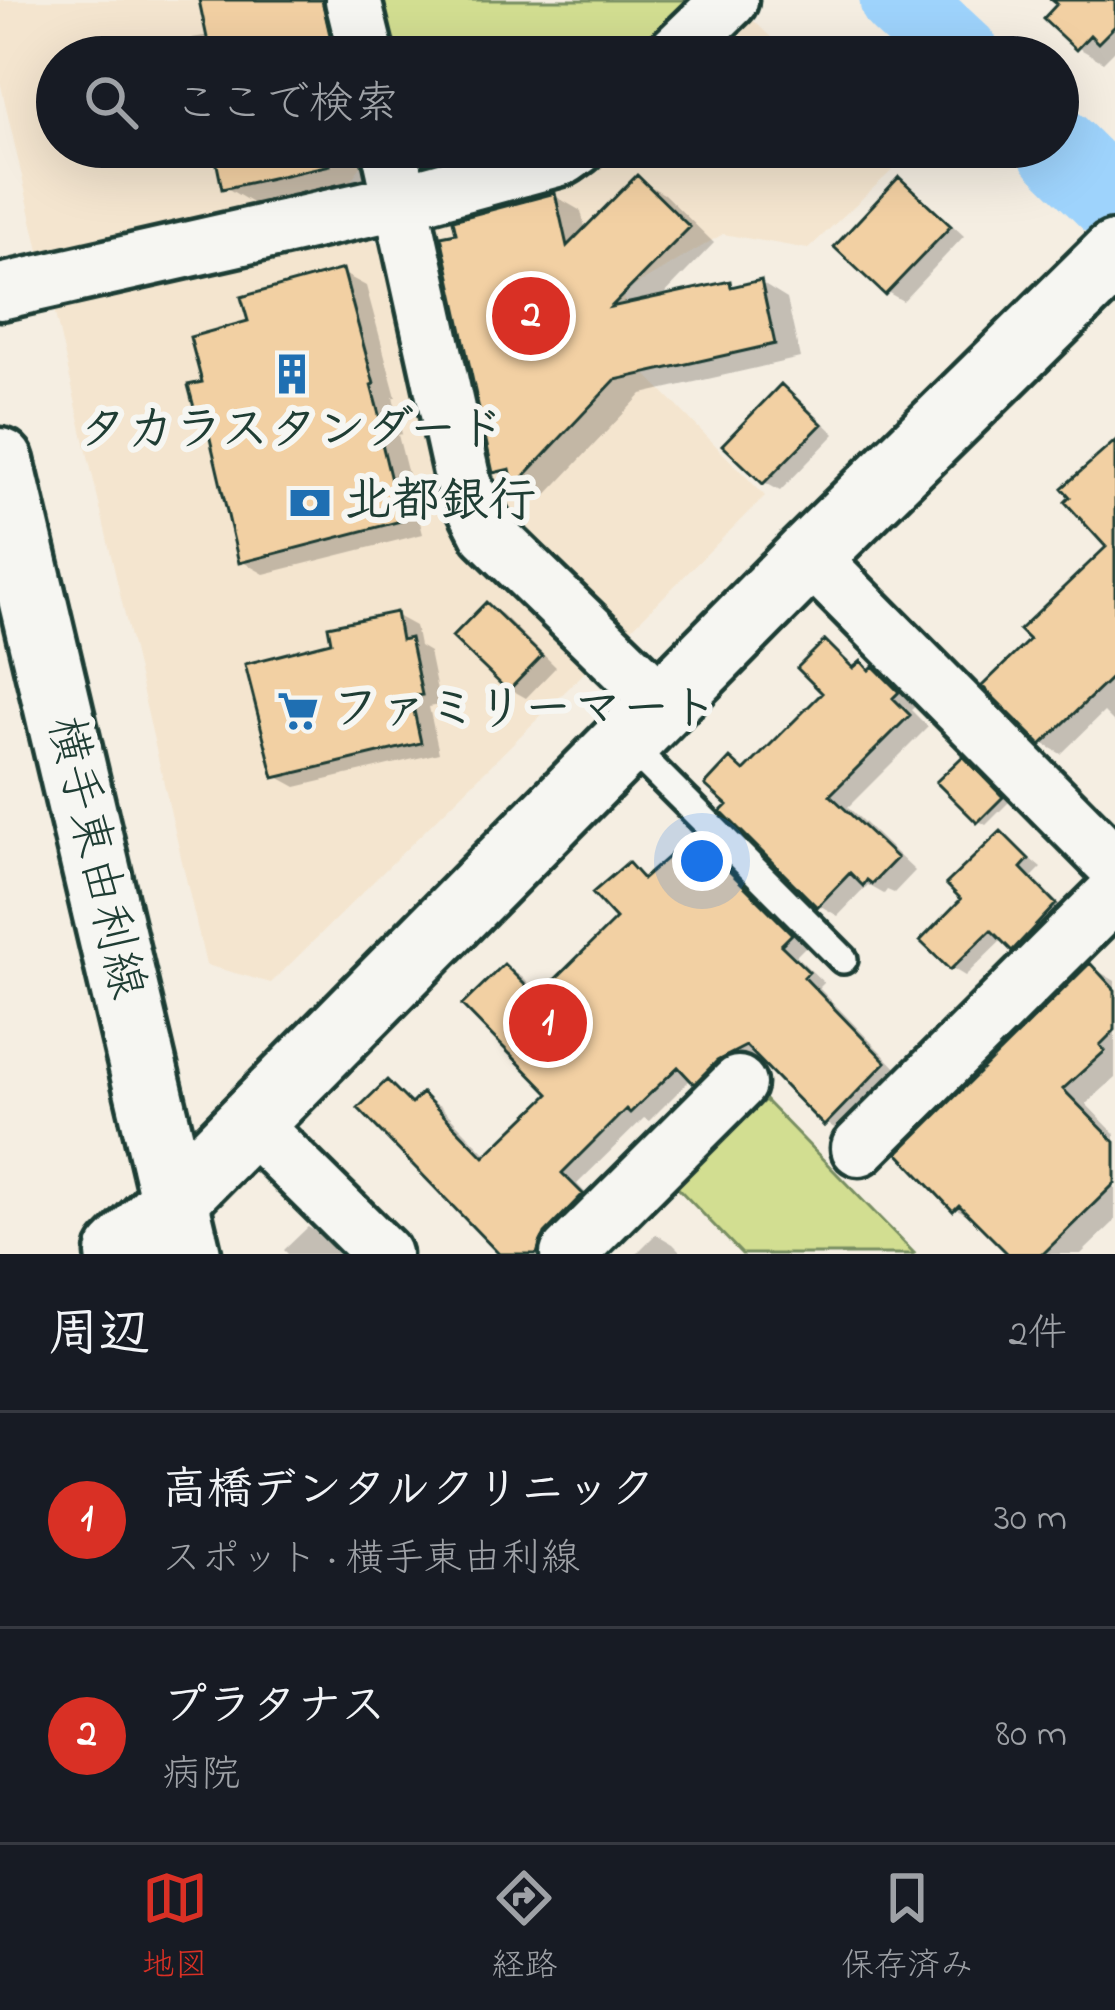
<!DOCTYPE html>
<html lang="ja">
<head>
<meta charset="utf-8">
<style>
	body { margin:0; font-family:"Indie Flower","Klee One",sans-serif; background:#20242c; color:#f1f3f6 }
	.you { position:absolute; left:702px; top:861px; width:42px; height:42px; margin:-30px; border:9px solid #fff; border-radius:50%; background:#1a73e8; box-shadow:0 0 0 18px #1a73e833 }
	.badge { display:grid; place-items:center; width:78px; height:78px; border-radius:50%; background:#d93025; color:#fff; font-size:39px; font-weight:700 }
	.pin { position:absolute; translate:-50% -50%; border:6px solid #fff; box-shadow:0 3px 12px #0006 }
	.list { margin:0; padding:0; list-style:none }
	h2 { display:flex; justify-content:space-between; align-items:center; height:156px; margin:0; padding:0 48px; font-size:51px }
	h2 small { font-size:39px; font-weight:400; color:#9ea1a6 }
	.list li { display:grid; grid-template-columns:78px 1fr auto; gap:36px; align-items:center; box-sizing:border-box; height:216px; padding:0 48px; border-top:3px solid #363941 }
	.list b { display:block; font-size:45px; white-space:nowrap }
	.list p { margin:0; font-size:39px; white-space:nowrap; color:#9ea1a6 }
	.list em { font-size:39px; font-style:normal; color:#9ea1a6 }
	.icon { flex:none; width:66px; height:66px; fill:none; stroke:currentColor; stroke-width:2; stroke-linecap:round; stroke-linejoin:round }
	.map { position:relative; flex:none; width:1115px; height:1254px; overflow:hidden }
	.search { position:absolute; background:#171b24; box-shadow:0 12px 48px #0002; left:36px; right:36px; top:36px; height:132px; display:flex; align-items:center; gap:30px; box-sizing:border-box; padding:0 42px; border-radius:66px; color:#9ea1a6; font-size:45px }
	.sheet { height:588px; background:#171b24 }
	nav { display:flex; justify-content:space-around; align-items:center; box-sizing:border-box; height:168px; border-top:3px solid #363941; background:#171b24; font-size:33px; color:#9ea1a6 }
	nav a { display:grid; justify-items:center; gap:6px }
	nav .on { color:#d93025 }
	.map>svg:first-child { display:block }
</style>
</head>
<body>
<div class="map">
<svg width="1115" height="1254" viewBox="0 0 1115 1254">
	<rect width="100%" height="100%" fill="#f5eee2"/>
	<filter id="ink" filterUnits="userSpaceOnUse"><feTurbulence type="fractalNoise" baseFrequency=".00833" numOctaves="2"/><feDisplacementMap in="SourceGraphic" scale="24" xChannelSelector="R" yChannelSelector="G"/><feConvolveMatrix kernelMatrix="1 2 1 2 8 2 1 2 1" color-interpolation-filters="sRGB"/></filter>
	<g filter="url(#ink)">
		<path fill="#f4e5cf" d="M 0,0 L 336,0 L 349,57 L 57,57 L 57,147 L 369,147 L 371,153 L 348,184 L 40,255 L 0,81 Z
			M 749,16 L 791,57 L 708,57 Z
			M 618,147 L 883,147 L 899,164 L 808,249 L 723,234 L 623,293 L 637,365 L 765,496 L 622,638 L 491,502 L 425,241 L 450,210 L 582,183 Z
			M 361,230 L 389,253 L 457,531 L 592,665 L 271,983 L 206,965 L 53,305 Z"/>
		<path fill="#d2de91" stroke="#788e62" stroke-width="3" d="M 383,0 L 689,0 L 633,57 L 397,57 Z
			M 765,1100 L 914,1253 L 912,1254 L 742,1254 L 676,1186 Z"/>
		<path fill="#0003" d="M 202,0 L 350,0 L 358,57 L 197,57 L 192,38 L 210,35 Z
			M 1065,0 L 1115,0 L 1115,50 L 1103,62 L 1077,47 Z
			M 239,147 L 380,147 L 387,175 L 254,204 L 225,187 L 240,153 Z
			M 638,179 L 664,194 L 714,243 L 659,300 L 729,284 L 737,289 L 761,283 L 787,299 L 800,358 L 642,394 L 542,500 L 496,471 L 555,196 L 581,211 L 586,231 Z
			M 899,181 L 915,190 L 964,236 L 903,301 L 887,292 Z
			M 342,273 L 366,286 L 396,397 L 393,397 L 402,434 L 398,435 L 423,534 L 264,574 L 241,561 L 210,423 L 200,417 L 206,384 L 251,323 Z
			M 781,388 L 797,397 L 835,434 L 780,491 L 764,482 Z
			M 1115,582 L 1115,723 L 1104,712 L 1061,754 L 1042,743 Z
			M 486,605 L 502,614 L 556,667 L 526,698 L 510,689 L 456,637 Z
			M 395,615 L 415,626 L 419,646 L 429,652 L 440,705 L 429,707 L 439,753 L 296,787 L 276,776 L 335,645 Z
			M 825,644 L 858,668 L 861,665 L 874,669 L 893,680 L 917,705 L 911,710 L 928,727 L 848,807 L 915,871 L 894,893 L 887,890 L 884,894 L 868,885 L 838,916 L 819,905 L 732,805 L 731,762 L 747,771 L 826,693 Z
			M 970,764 L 1009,802 L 986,825 L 979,821 Z
			M 1002,835 L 1041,868 L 1032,877 L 1068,913 L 1027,956 L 1004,938 L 965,976 L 952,968 L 966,899 Z
			M 694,839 L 711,848 L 807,945 L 796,956 L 824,983 L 819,988 L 901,1073 L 843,1133 L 826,1123 L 760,1056 L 734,1070 L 712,1091 L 692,1078 L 649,1121 L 644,1118 L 577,1184 L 598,1206 L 555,1254 L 503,1254 L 388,1084 L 415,1104 L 423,1097 L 440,1106 L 489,1157 L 553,1094 L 505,967 L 522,977 L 541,997 L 620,919 L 628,866 L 648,879 Z
			M 1090,966 L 1115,981 L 1115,1078 L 1086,1104 L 1115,1134 L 1115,1221 L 1081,1254 L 1012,1254 L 982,1223 L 955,1208 Z
			M 308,1227 L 325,1237 L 341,1254 L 288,1254 L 284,1250 Z
			M 656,1234 L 673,1244 L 683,1254 L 636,1254 Z"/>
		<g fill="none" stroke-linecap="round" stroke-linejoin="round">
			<path stroke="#9ed3fc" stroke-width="81" d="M 900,0 L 961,57
				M 1057,147 L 1115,204"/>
		</g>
		<path fill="#f2d0a3" stroke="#1f3d34" stroke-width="3" d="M 199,0 L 322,0 L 335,57 L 211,57 Z
			M 1052,0 L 1115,0 L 1115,26 L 1098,43 L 1090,35 L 1076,50 L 1043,19 L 1057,4 Z
			M 254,147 L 326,147 L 330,165 L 222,189 L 215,155 Z
			M 637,175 L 690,227 L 611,307 L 730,281 L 731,287 L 761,280 L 775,344 L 615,380 L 514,487 L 510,469 L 493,473 L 441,236 L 456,233 L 453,220 L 555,193 L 567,246 Z
			M 899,177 L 951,226 L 885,295 L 834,247 Z
			M 343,269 L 374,384 L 371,385 L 381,422 L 377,423 L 401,521 L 239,563 L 205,417 L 197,419 L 188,385 L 202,382 L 190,337 L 248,321 L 241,297 Z
			M 781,384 L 822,424 L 763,484 L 722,445 Z
			M 1115,441 L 1115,674 L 1041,745 L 982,686 L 1029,640 L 1019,630 L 1106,547 L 1065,502 L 1070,497 L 1062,488 Z
			M 486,602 L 542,656 L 508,691 L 452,637 Z
			M 396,612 L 401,640 L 410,638 L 422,695 L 411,697 L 421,743 L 274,778 L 245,664 L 331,642 L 328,626 Z
			M 825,640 L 853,668 L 861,661 L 869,670 L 873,666 L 899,692 L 893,698 L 910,715 L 830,795 L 897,858 L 872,884 L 867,880 L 863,886 L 850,873 L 817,907 L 721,811 L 727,805 L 705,785 L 730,758 L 744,771 L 822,693 L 797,668 Z
			M 963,756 L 1003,797 L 977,823 L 936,782 Z
			M 1001,831 L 1029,859 L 1021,868 L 1056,904 L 1012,951 L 991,930 L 950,970 L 920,941 L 961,899 L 946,884 Z
			M 693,835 L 792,934 L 781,945 L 809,972 L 804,977 L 886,1062 L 824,1126 L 746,1046 L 717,1061 L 694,1084 L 678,1067 L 630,1113 L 626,1109 L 562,1173 L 583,1194 L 545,1233 L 537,1254 L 499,1254 L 358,1108 L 387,1080 L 411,1104 L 422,1093 L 484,1157 L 549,1094 L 462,1005 L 504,964 L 537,997 L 616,919 L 592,893 L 628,862 L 643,879 Z
			M 1090,963 L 1115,990 L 1115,1030 L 1100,1045 L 1105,1051 L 1063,1089 L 1115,1142 L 1115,1183 L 1043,1254 L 1008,1254 L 959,1205 L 953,1211 L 898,1153 Z"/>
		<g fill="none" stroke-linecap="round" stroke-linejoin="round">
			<g stroke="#1f3d34" stroke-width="36">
				<path id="lane" d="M 626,742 L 843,959"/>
			</g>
			<g stroke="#1f3d34" stroke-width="63">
				<path id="street" d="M 353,0 L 367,57
					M 671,57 L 730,0
					M 389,147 L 464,486 L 488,533 L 664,704
					M 0,292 L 402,201 L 564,157 L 578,147
					M 809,556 L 1115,865
					M 248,1121 L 383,1254
					M 859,1148 L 1115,893
					M 568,1254 L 738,1084"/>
			</g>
			<g stroke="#1f3d34" stroke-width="75">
				<path id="secondary" d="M 120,1254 L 809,556 L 1115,255"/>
			</g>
			<g stroke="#1f3d34" stroke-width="75">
				<path id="primary" d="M 0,462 L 187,1254"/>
			</g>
			<use href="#lane" stroke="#f6f6f2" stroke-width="27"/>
			<use href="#street" stroke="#f6f6f2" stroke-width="54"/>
			<use href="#secondary" stroke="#f6f6f2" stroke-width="66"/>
			<use href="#primary" stroke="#f6f6f2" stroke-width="66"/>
		</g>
	</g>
	<defs>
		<g id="building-bare" transform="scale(3.24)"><path d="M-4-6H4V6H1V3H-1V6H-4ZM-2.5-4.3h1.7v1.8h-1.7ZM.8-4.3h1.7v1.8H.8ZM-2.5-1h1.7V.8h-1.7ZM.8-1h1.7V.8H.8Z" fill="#1f6fb2" stroke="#f6f6f2" stroke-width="2.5" paint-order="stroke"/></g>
		<g id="bank-bare" transform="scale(3.24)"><path d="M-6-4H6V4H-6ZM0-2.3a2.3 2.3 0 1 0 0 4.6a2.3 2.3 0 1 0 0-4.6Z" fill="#1f6fb2" stroke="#f6f6f2" stroke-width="2.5" paint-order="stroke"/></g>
		<g id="supermarket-bare" transform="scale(3.24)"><path d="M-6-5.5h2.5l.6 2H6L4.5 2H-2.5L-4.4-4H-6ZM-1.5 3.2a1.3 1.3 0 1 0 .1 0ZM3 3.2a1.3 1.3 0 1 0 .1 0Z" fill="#1f6fb2" stroke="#f6f6f2" stroke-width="2.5" paint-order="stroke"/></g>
	</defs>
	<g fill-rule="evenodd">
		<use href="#building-bare" x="292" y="374"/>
		<use href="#bank-bare" x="310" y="503"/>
		<use href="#supermarket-bare" x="298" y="711"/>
	</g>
	<g text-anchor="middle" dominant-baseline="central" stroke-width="12" stroke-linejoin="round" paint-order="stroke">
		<g font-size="48" font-weight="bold" fill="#1f3d34" stroke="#f6f6f2" text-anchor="start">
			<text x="292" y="432" text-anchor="middle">タカラスタンダード</text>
			<text x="344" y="503">北都銀行</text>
			<text x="332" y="711">ファミリーマート</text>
		</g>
		<g font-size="48" fill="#1f3d34" stroke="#f6f6f2">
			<text transform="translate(94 858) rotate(77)">横手東由利線</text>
		</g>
	</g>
</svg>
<div class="you"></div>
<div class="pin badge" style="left:548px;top:1023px">1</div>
<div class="pin badge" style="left:531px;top:316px">2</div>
<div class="search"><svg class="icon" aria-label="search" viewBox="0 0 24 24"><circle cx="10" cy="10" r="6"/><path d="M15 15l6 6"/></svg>ここで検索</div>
</div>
<section class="sheet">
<h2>周辺<small>2件</small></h2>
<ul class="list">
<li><span class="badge">1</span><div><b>高橋デンタルクリニック</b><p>スポット · 横手東由利線</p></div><em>30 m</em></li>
<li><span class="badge">2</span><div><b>プラタナス</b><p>病院</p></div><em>80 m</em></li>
</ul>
</section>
<nav>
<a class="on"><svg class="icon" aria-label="map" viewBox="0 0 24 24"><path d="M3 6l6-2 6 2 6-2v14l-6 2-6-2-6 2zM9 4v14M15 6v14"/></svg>地図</a>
<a><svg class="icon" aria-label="directions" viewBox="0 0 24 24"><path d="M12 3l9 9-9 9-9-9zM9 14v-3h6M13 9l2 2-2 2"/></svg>経路</a>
<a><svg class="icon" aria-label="saved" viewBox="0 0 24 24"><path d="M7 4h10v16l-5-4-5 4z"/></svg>保存済み</a>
</nav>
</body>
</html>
